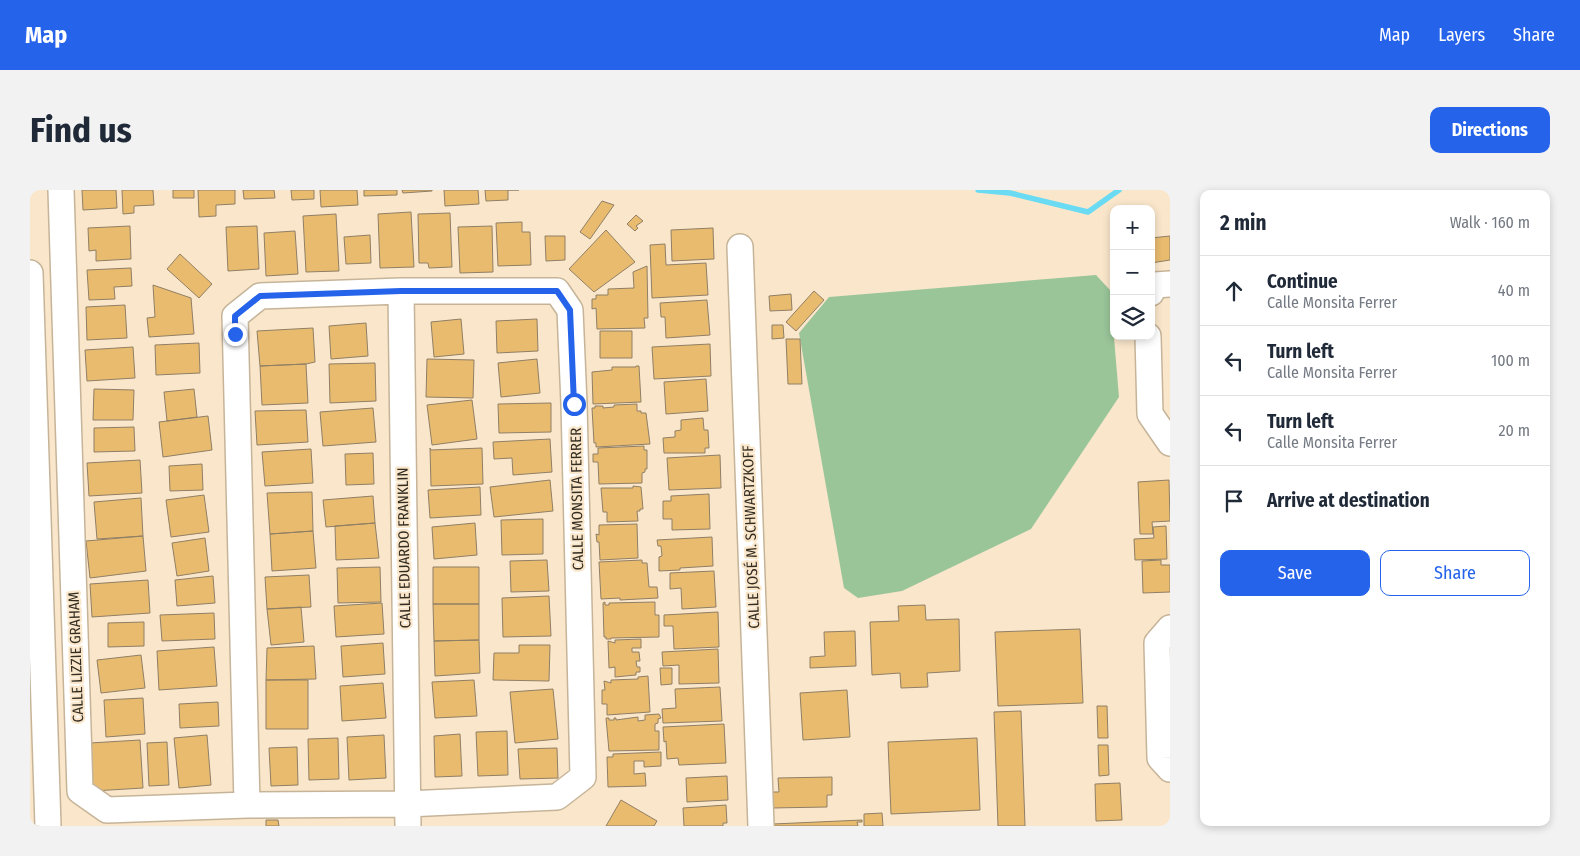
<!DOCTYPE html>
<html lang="en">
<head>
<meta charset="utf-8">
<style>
	body { margin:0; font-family:"Fira Sans Condensed",sans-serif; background:#f2f2f3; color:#1f2937 }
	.controls { position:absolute; right:15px; top:15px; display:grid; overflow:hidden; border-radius:10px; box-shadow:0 2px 8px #0003 }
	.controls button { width:45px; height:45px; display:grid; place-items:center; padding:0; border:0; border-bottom:1px solid #e0e1e3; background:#fff; color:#1f2937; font:25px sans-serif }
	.stop { position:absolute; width:15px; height:15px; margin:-11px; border:4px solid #2563eb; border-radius:50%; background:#fff }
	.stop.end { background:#2563eb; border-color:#fff; box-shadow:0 1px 5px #0008 }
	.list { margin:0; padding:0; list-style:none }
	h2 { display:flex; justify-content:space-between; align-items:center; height:65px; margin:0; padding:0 20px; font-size:21px }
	h2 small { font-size:16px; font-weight:400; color:#747a83 }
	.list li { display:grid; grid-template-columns:32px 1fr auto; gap:15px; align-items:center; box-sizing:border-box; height:70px; padding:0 20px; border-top:1px solid #e0e1e3 }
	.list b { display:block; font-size:19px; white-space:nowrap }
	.list p { margin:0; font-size:16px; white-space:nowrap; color:#747a83 }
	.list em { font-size:16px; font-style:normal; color:#747a83 }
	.actions { display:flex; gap:10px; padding:15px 20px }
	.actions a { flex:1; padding:11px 0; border:1px solid #2563eb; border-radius:10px; text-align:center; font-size:18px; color:#2563eb }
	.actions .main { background:#2563eb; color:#fff }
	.icon { flex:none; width:28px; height:28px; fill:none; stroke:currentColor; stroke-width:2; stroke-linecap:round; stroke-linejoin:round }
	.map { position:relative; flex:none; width:1140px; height:636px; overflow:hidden; border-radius:10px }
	header { display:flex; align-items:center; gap:30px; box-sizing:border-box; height:70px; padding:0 25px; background:#2563eb; color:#fff }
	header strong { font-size:24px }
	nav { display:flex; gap:28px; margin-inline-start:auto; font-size:18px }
	.intro { display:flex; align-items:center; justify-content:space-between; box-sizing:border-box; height:120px; padding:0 30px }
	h1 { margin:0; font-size:35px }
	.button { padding:12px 22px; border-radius:10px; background:#2563eb; color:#fff; font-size:18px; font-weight:700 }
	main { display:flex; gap:30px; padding:0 30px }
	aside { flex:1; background:#fff; border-radius:10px; box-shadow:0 2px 8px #0003 }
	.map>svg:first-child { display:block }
</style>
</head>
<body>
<header>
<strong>Map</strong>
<nav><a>Map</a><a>Layers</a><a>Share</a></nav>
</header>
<div class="intro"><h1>Find us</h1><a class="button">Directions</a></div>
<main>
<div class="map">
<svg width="1140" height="636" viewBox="0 0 1140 636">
	<rect width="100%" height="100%" fill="#fae7cb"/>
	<path fill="#9ac599" d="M 1066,85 L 1080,100 L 1089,207 L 1001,339 L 872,401 L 828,408 L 814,398 L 769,143 L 799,107 Z"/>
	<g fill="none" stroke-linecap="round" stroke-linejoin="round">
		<path stroke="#6adbf3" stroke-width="5.5" d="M 948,0 L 980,3 L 1058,22 L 1089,0"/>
	</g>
	<path fill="#e9bb6f" stroke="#907f65" d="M 52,0 L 86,0 L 87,18 L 53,20 Z
		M 92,0 L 123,0 L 124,15 L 104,16 L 104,23 L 93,24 Z
		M 143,0 L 164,0 L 164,8 L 143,8 Z
		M 168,0 L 205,0 L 205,14 L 186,15 L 186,26 L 169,27 Z
		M 213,0 L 244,0 L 245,8 L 214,9 Z
		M 261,0 L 284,0 L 284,9 L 262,10 Z
		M 290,0 L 327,0 L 328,15 L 291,17 Z
		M 334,0 L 367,0 L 367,5 L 334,6 Z
		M 372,0 L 402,0 L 402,1 L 373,3 Z
		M 414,0 L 448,0 L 449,14 L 415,16 Z
		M 455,0 L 489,0 L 478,0 L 478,10 L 456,11 Z
		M 572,11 L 584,15 L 560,49 L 550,42 Z
		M 381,22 L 384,77 L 350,78 L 348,24 Z
		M 420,23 L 422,77 L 399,78 L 398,73 L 389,73 L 388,24 Z
		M 306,24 L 309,81 L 276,82 L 273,26 Z
		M 606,25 L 613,31 L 606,36 L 608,38 L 605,41 L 597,34 Z
		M 492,32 L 492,42 L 500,42 L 501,75 L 468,76 L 466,33 Z
		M 100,36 L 101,69 L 66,71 L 66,60 L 59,61 L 58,38 Z
		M 227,36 L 229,79 L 198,81 L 196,37 Z
		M 462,36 L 463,82 L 430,83 L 428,37 Z
		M 683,38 L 684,69 L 642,71 L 641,40 Z
		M 576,40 L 605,72 L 564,102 L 539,79 Z
		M 265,41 L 268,84 L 236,86 L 234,43 Z
		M 340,45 L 341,73 L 316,74 L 314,47 Z
		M 515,46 L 535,46 L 535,70 L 516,71 Z
		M 1140,46 L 1140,70 L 1121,73 L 1121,48 Z
		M 635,54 L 636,75 L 676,73 L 678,105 L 622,108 L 620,55 Z
		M 150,64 L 182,94 L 169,108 L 137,79 Z
		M 617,76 L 618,128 L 614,128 L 615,138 L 567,139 L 566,118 L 562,119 L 562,109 L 566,109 L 566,105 L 578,105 L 578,99 L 604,98 L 603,82 Z
		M 101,78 L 102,96 L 84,97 L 85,109 L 59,110 L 57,80 Z
		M 123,95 L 161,108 L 164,144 L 119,147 L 117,128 L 125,127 Z
		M 784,101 L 794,110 L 766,141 L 756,132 Z
		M 761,104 L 762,120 L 740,121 L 739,106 Z
		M 677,110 L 680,145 L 636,148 L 635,127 L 631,127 L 630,113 Z
		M 95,115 L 97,148 L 57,150 L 56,117 Z
		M 431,129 L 434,164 L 404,167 L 401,132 Z
		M 507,129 L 508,161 L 467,163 L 466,131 Z
		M 336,133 L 338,166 L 301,169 L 299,136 Z
		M 742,135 L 753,135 L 754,148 L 742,149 Z
		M 283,138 L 285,172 L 276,174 L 230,176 L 227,141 Z
		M 570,141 L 602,141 L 602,168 L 570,168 Z
		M 756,149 L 770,149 L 772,194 L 758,194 Z
		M 169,153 L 170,183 L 126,185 L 125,155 Z
		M 680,154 L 681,186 L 624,189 L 622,157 Z
		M 103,157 L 105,188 L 57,191 L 55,160 Z
		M 397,169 L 444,170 L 443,208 L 396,207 Z
		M 507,169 L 510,203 L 471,207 L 468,173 Z
		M 345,173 L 346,211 L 300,213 L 299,174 Z
		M 276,174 L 278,213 L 232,215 L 230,176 Z
		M 606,176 L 609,176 L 611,212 L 563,214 L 562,182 L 582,180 L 582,177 L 606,177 Z
		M 676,189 L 678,221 L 636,224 L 634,192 Z
		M 64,199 L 104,200 L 103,230 L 63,230 Z
		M 164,199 L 167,227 L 137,231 L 134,202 Z
		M 442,210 L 447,249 L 402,255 L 397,215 Z
		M 521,213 L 521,242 L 469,243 L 468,214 Z
		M 607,214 L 607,221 L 611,221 L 611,223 L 616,223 L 620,254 L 566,257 L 566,253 L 564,253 L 562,218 L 565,218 L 565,216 L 573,216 L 573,218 L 584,217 L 584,215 Z
		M 343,218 L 346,252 L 293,256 L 290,222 Z
		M 276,220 L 278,252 L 227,255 L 225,221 Z
		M 178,226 L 182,260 L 133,267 L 129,232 Z
		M 673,228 L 674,240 L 678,240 L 679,258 L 675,258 L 675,263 L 634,263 L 633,248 L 645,247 L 645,241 L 651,240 L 651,230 Z
		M 104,237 L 105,261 L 64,262 L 64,238 Z
		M 520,249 L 522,282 L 483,285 L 482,268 L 464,269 L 463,252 Z
		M 614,256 L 614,260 L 617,260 L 617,279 L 615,279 L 615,282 L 612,283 L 612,293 L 569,294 L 568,272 L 563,272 L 563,264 L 568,264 L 568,258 Z
		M 400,258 L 401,260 L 452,258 L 453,294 L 401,296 Z
		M 281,259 L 283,293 L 235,296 L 232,262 Z
		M 343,263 L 344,294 L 316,295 L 315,264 Z
		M 690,265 L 691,298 L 639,300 L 637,268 Z
		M 110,270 L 112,303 L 59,306 L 57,273 Z
		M 172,274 L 173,300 L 140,301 L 139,276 Z
		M 520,290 L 523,321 L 464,327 L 460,297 Z
		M 1139,290 L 1140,331 L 1122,332 L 1123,344 L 1110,344 L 1108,292 Z
		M 603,296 L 611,297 L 613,319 L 610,319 L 610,321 L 607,321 L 608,331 L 577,332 L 577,322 L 573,322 L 571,298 L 603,298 Z
		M 450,297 L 451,325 L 400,328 L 398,300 Z
		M 282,302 L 283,341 L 240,344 L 237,303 Z
		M 679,304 L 680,339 L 642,340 L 642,329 L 633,329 L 633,311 L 641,311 L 641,306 Z
		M 174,305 L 179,342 L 141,347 L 136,310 Z
		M 343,306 L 345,333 L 296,337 L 293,310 Z
		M 111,308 L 113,346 L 67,349 L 64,312 Z
		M 513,329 L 513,364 L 472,365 L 471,330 Z
		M 345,333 L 349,368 L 306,370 L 305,336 Z
		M 445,333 L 447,365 L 404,369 L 402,337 Z
		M 607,334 L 608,368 L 570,370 L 569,352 L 567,352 L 566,344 L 569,345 L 569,335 Z
		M 1136,336 L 1137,369 L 1105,370 L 1104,349 L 1124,348 L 1123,337 Z
		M 283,341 L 286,378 L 242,381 L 240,344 Z
		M 113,346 L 116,381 L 60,388 L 56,351 Z
		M 682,347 L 683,376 L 650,378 L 650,380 L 629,381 L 629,367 L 632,366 L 631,356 L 628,356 L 627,350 Z
		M 175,348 L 179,381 L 147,386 L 142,353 Z
		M 517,370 L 519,401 L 481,402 L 480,371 Z
		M 612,370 L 612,373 L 617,373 L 619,397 L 627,397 L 628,408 L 590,410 L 590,408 L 571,409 L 569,372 Z
		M 1131,370 L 1131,375 L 1140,375 L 1140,402 L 1113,403 L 1112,371 Z
		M 350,377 L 351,412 L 308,413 L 307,378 Z
		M 403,377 L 449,377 L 449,414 L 403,414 Z
		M 684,381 L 686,417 L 652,419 L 651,398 L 640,399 L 640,383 Z
		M 279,385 L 281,417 L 237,419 L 235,387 Z
		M 183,386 L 185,413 L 147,416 L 145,390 Z
		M 118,390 L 120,423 L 62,427 L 60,394 Z
		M 519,406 L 521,446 L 473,447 L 472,408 Z
		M 575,412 L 575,415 L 579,415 L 579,413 L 625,412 L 625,425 L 629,425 L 629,447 L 581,448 L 581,449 L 576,449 L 576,447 L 574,447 L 573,413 Z
		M 352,413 L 354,444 L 306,447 L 304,416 Z
		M 403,414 L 449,414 L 449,450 L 404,451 Z
		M 895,415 L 896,430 L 929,429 L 930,481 L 897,483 L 898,497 L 871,498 L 870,483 L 842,485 L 840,432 L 869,431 L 868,416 Z
		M 271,417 L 274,452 L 241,455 L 237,419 Z
		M 688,422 L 689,457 L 644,459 L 643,436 L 634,436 L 634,425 Z
		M 184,423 L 185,449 L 132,451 L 130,425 Z
		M 114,432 L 114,456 L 78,457 L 78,433 Z
		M 1050,439 L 1053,513 L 968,516 L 965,442 Z
		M 825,441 L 826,476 L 780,478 L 780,467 L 795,466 L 794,442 Z
		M 611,449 L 611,458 L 602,458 L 602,462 L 609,462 L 610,471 L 606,471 L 607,477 L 610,477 L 610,482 L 606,482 L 606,485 L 585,487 L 585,477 L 579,478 L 578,451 L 585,453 L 585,450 Z
		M 449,450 L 450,483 L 405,486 L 404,451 Z
		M 353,453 L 355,484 L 313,487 L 311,456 Z
		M 489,455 L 520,455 L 519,491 L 463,490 L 464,463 L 489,463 Z
		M 284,456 L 286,489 L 236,490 L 237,458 Z
		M 184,457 L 187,496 L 129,500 L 127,461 Z
		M 688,459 L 689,493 L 649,494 L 649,475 L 633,476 L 632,462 Z
		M 111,465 L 115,498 L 71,503 L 67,470 Z
		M 630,478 L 642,478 L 642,494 L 631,495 Z
		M 618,486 L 620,522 L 577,525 L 577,514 L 572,514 L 572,500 L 575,500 L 574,491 L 581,493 L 581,490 L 608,489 L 608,487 Z
		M 236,490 L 278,490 L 278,539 L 236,539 Z
		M 444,490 L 447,526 L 405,528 L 402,492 Z
		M 353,493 L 356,528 L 312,531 L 310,496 Z
		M 690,497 L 692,531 L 633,533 L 632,519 L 646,518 L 645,499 Z
		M 523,499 L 528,549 L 485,553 L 480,502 Z
		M 817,500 L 820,547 L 773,550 L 770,503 Z
		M 113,508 L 115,544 L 76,547 L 74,510 Z
		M 188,512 L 189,536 L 150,538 L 149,514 Z
		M 1067,516 L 1077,516 L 1078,548 L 1068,548 Z
		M 991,521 L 995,636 L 968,636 L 964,522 Z
		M 629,524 L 631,528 L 628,529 L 628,533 L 625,534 L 625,541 L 629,541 L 629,560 L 579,561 L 576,528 L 579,528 L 579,530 L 584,530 L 584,528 L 586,528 L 586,530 L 608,527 L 608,531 L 615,530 L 615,525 Z
		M 694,534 L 696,573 L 649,575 L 648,568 L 637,569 L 636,551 L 634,552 L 633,537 Z
		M 477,541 L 478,585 L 448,586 L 446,542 Z
		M 430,544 L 432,586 L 405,587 L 404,546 Z
		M 177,545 L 181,595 L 149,598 L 144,548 Z
		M 354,545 L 356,588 L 319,590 L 317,547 Z
		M 308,548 L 309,589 L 279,590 L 278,549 Z
		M 947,548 L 950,620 L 861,624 L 858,552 Z
		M 110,550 L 113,598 L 63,601 L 60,553 Z
		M 137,552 L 139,595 L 119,596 L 117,553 Z
		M 1068,555 L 1078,555 L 1079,585 L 1069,586 Z
		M 267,557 L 268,595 L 241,596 L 239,558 Z
		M 527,558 L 528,588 L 490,589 L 488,559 Z
		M 631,562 L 631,576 L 614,577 L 614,571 L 604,571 L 604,584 L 615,583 L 616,596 L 578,597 L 577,567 L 583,567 L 583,564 Z
		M 697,586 L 698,610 L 657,612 L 656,588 Z
		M 802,587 L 802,605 L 797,605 L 797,617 L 742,618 L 742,602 L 749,602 L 748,588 Z
		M 1090,593 L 1092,630 L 1066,631 L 1065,594 Z
		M 591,610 L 627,631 L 624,636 L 576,636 Z
		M 696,615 L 697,633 L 693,633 L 693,636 L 654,636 L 653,618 Z
		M 852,623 L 853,636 L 834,636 L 834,624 Z
		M 236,630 L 248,630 L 249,636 L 236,636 Z
		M 832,630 L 832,632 L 827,632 L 828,636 L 743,636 L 743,634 Z"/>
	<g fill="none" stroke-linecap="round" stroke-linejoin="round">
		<g stroke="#c6b499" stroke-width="28">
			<path id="minor" d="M 31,0 L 50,601 L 77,620 L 217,615 L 377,614 L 527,607 L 553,587 L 544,214 L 540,120 L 527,101 L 371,101 L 230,106 L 205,126 L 217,615
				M 710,57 L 731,636
				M 0,83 L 18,636
				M 371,101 L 378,636
				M 1121,103 L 1125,95 L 1140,94
				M 1118,146 L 1120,224 L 1140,253
				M 1140,438 L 1127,453 L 1130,568 L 1140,579"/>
		</g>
		<use href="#minor" stroke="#fff" stroke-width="25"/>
	</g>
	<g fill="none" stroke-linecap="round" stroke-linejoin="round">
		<path stroke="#2563eb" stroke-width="6" d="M 205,144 L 205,126 L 230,106 L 371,101 L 527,101 L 540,120 L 544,214"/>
	</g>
	<g text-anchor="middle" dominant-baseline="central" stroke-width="4.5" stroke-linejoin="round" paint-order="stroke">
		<g font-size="15" fill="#332c21" stroke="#fae7cb">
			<text transform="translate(547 309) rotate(-91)">CALLE MONSITA FERRER</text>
			<text transform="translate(721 347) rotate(-92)">CALLE JOSÉ M. SCHWARTZKOFF</text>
			<text transform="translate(374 358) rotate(-91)">CALLE EDUARDO FRANKLIN</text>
			<text transform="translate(46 467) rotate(-92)">CALLE LIZZIE GRAHAM</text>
		</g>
	</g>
</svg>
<div class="controls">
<button>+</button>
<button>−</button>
<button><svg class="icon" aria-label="layers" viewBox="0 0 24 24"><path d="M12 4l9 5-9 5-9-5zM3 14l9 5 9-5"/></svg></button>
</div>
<div class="stop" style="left:544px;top:214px"></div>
<div class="stop end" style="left:205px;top:144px"></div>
</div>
<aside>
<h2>2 min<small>Walk · 160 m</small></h2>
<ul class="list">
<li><svg class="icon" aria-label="ahead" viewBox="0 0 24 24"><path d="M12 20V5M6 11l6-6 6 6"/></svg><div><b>Continue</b><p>Calle Monsita Ferrer</p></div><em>40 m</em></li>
<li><svg class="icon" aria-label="left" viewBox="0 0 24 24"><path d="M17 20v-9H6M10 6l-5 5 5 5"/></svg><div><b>Turn left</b><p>Calle Monsita Ferrer</p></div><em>100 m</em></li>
<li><svg class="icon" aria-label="left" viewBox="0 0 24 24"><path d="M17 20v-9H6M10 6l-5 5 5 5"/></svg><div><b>Turn left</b><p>Calle Monsita Ferrer</p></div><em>20 m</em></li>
<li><svg class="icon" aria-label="arrive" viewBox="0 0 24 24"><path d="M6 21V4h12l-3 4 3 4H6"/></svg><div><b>Arrive at destination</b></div></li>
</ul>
<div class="actions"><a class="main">Save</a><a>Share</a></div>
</aside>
</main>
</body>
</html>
